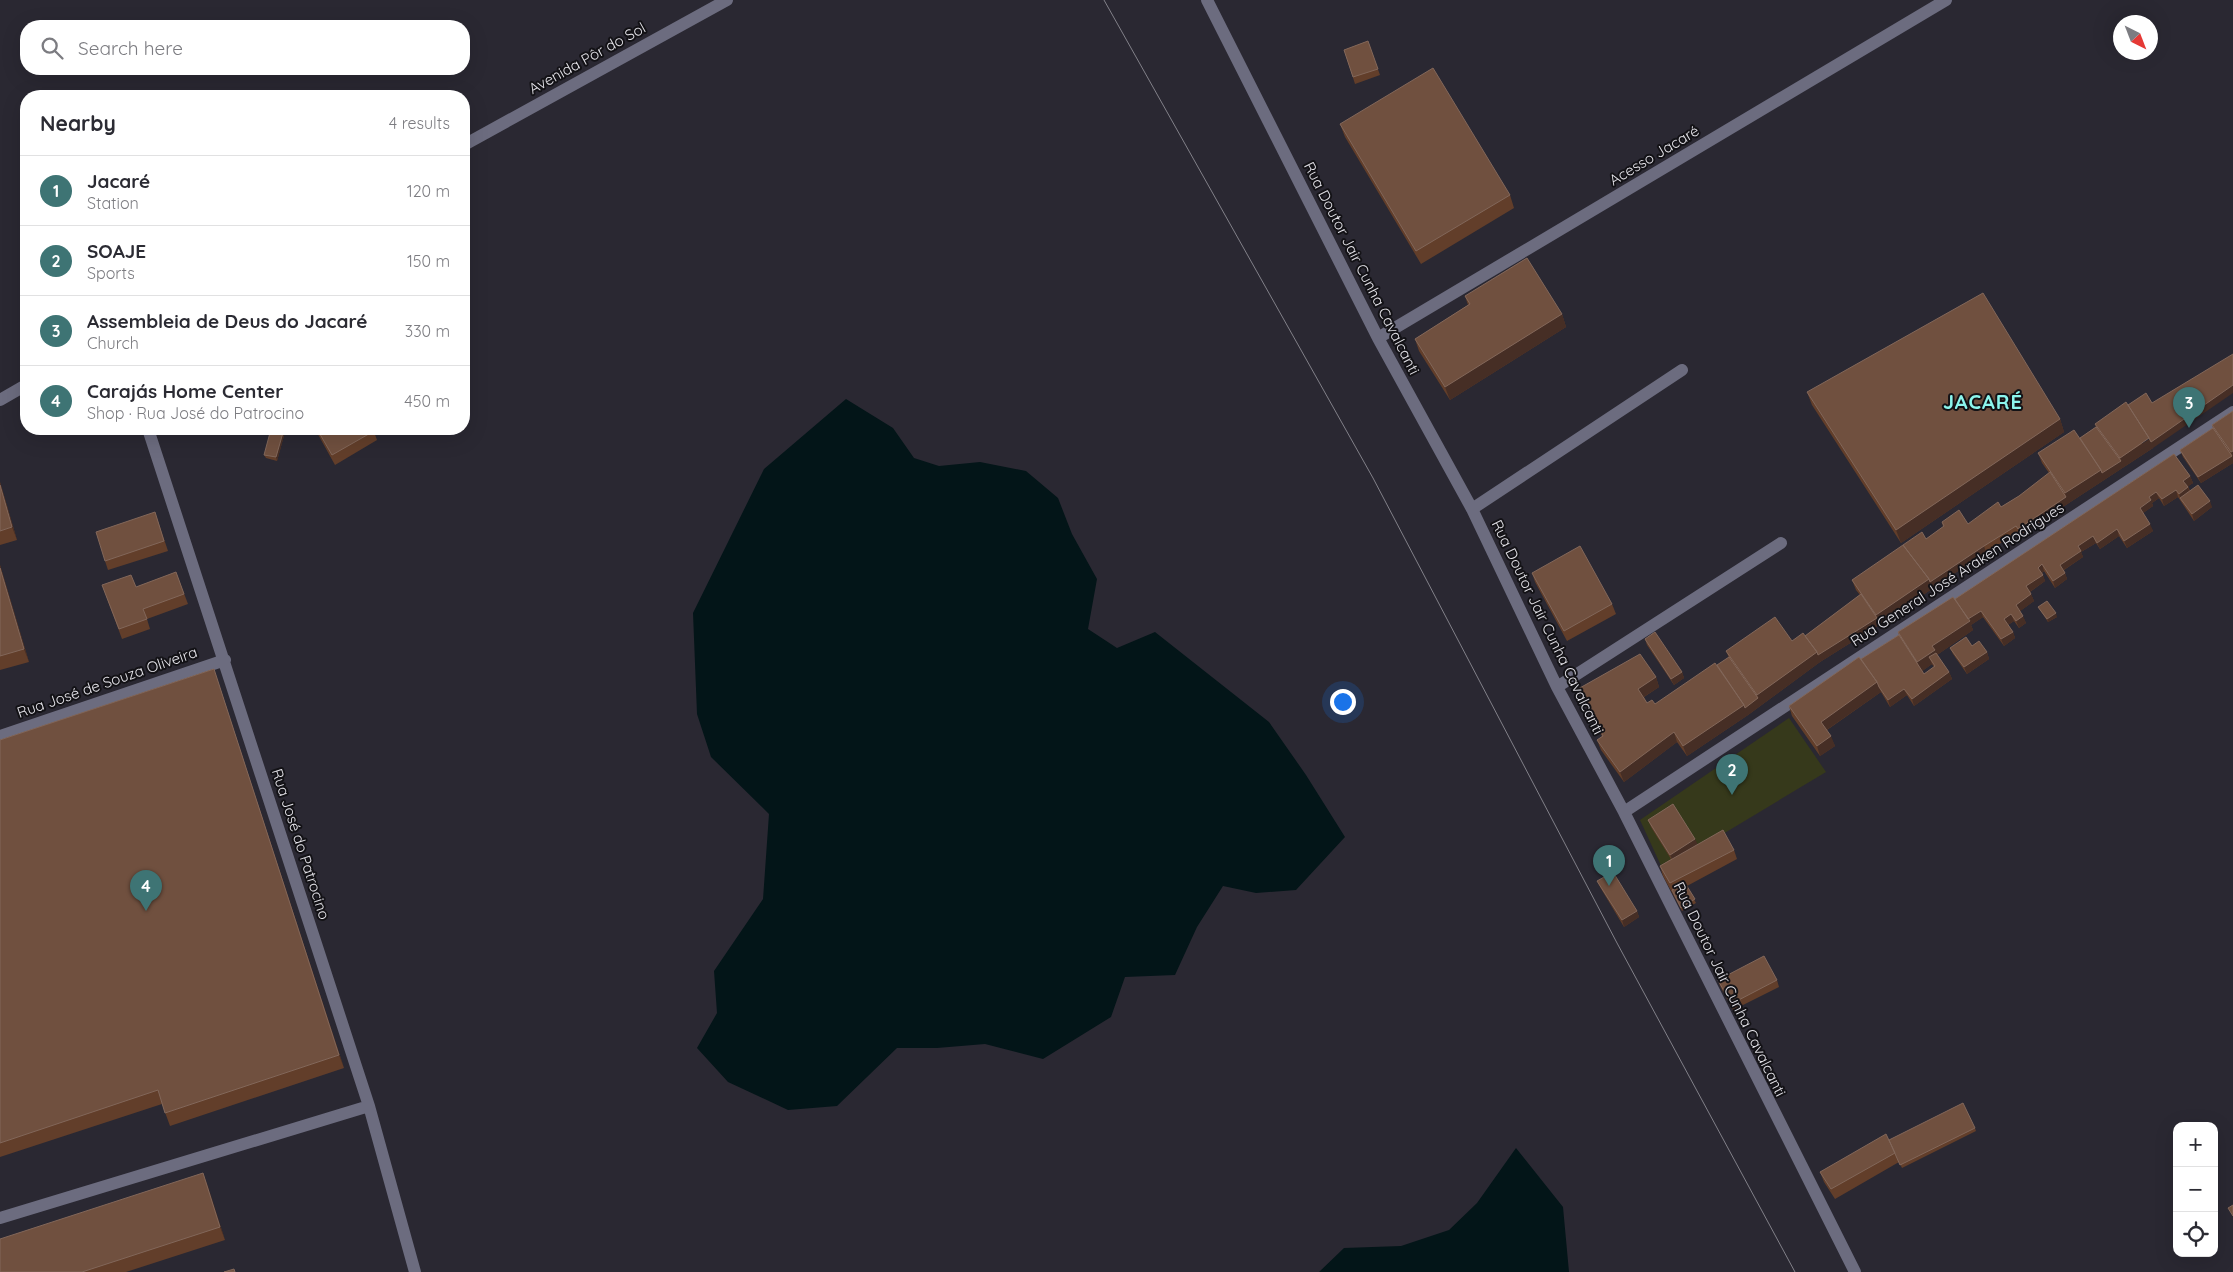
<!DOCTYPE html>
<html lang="en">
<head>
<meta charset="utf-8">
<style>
	body { margin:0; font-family:Quicksand,sans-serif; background:#f2f2f3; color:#2b2b33 }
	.controls { position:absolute; right:15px; bottom:15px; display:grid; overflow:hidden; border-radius:10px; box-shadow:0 5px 20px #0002 }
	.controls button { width:45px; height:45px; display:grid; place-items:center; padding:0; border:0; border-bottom:1px solid #e1e1e2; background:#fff; color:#2b2b33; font:25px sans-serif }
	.compass { position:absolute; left:2113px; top:15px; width:45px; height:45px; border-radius:50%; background:#fff; box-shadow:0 5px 20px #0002; rotate:138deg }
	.you { position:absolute; left:1342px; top:701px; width:18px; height:18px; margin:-12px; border:4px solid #fff; border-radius:50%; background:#1a73e8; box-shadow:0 0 0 8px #1a73e833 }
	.badge { display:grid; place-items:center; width:32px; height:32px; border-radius:50%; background:#3e7474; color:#fff; font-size:16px; font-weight:700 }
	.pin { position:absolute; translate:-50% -41px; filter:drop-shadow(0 1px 2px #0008) }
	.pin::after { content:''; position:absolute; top:26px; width:18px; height:15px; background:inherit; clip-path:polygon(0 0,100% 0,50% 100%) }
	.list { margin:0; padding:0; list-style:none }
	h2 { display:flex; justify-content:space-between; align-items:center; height:65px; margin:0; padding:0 20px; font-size:21px }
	h2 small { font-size:16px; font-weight:400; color:#7c7c81 }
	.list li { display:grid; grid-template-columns:32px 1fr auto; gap:15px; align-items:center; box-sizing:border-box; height:70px; padding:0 20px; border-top:1px solid #e1e1e2 }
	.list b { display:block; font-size:19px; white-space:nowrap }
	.list p { margin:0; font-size:16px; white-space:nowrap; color:#7c7c81 }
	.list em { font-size:16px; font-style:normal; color:#7c7c81 }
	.icon { flex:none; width:28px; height:28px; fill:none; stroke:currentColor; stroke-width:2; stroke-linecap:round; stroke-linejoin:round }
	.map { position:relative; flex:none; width:2233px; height:1272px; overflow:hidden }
	.search { position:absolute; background:#fff; box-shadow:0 5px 20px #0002; left:20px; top:20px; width:450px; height:55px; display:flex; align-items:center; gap:12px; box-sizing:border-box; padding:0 18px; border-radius:20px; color:#7c7c81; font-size:19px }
	.panel { position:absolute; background:#fff; box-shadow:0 5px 20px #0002; left:20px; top:90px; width:450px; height:345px; border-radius:20px }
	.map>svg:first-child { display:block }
</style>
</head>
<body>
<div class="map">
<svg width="2233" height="1272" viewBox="0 0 2233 1272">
	<rect width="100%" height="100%" fill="#2a2832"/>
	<path fill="#36391b" d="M 1789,718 L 1826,772 L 1663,870 L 1640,820 Z"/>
	<path fill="#031518" d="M 846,399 L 893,428 L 914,458 L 939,466 L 980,462 L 1026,471 L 1058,498 L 1072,534 L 1097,579 L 1088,629 L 1117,648 L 1155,632 L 1269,722 L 1306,775 L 1345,837 L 1296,890 L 1256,893 L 1223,886 L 1197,927 L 1175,975 L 1125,977 L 1111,1017 L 1043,1059 L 985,1044 L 937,1048 L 897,1048 L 837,1106 L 788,1110 L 728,1082 L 697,1048 L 717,1013 L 714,971 L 763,899 L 769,814 L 711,757 L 697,714 L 693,613 L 764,469 Z
		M 1516,1148 L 1563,1207 L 1569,1272 L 1319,1272 L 1344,1248 L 1401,1246 L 1449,1230 L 1477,1203 Z"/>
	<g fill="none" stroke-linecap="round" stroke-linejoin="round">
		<path stroke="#6c6c7f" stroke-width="12" d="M 1207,0 L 1378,338 L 1472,509 L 1557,687 L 1624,812 L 1855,1272
			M 464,145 L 727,0
			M 1378,338 L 1946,0
			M 0,400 L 26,385
			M 148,429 L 369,1106 L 415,1272
			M 1472,509 L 1682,370
			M 1557,687 L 1781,543
			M 0,736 L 225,660
			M 1624,812 L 2233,412
			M 0,1218 L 369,1106"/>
		<path stroke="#828189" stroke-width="1" d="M 1104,0 L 1373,478 L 1617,943 L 1795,1272"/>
	</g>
	<path fill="#623e2a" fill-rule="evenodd" d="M 1368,41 L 1380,75 L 1355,84 L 1344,50 Z
		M 1340,124 L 1510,195 L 1514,208 L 1421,264 L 1345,137 Z
		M 1465,296 L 1562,314 L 1566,327 L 1450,400 L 1419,351 L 1415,339 L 1468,305 Z
		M 1807,392 L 2060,419 L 2064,432 L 1901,543 L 1812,405 Z
		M 2233,411 L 2233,463 L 2201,483 L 2183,457 L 2180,450 L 2213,428 L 2212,425 Z
		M 2095,424 L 2153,448 L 2020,535 L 2018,533 L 1986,552 L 1879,625 L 1820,662 L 1748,715 L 1687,756 L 1677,742 L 1624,782 L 1601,750 L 1597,740 L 1602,736 L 1582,699 L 1578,689 L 1656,677 L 1659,687 L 1644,697 L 1647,703 L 1655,704 L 1729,658 L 1726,651 L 1792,641 L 1805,636 L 1860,595 L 1856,590 L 1852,580 L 1926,539 L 1943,527 L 1942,522 L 1968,524 L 2001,507 L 2019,496 L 2049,473 L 2042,463 L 2038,453 L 2080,438 L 2096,427 Z
		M 192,429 L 204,429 L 195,434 Z
		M 284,429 L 285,432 L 277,461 L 266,458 L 264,455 Z
		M 315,429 L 373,429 L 377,440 L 335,465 Z
		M 2174,454 L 2190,476 L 2193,483 L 2188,486 L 2190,491 L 2212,507 L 2194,521 L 2178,497 L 2164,506 L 2159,498 L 2152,503 L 2153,506 L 2143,513 L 2153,531 L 2127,548 L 2119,536 L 2100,549 L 2096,543 L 2081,552 L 2083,557 L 2064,570 L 2067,579 L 2055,588 L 2044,571 L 2042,573 L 2045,581 L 2030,592 L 2034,601 L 2020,611 L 2026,623 L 2019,628 L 2014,621 L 2008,625 L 2013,632 L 2015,638 L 2004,646 L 1983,617 L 1971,625 L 1973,630 L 1937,655 L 1949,672 L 1952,679 L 1914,706 L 1907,695 L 1890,707 L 1881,692 L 1827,730 L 1835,746 L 1820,756 L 1792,716 L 1789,706 L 1899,635 L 1898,632 L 1955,600 ZM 1932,664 L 1934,667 L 1924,674 L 1922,671 Z
		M 0,482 L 17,540 L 0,545 Z
		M 155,512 L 168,551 L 108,570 L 105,561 Z
		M 0,565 L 29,662 L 0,670 Z
		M 176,572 L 188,604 L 147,619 L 150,629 L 122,639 L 102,585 L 136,587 Z
		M 1532,573 L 1612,604 L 1616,614 L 1567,641 L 1535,582 Z
		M 2038,607 L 2057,617 L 2048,622 Z
		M 1645,639 L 1682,672 L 1684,678 L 1674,685 L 1647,645 Z
		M 1972,646 L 1987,652 L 1989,659 L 1967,674 L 1953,654 L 1950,648 Z
		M 214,669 L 344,1068 L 170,1126 L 162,1104 L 0,1157 L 0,740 Z
		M 1648,820 L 1697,845 L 1734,850 L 1737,859 L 1687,886 L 1696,903 L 1682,911 L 1663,876 L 1660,866 L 1671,859 L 1651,827 Z
		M 1597,881 L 1637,911 L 1639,917 L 1624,927 L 1600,887 Z
		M 1718,980 L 1777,980 L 1779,987 L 1733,1010 L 1720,986 Z
		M 1975,1128 L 1976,1131 L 1902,1168 L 1899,1162 L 1835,1199 L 1824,1182 L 1820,1172 L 1889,1140 Z
		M 203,1173 L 225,1240 L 126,1272 L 0,1272 Z"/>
	<path fill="#462e25" d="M 1562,314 L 1566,327 L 1450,400 L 1445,387 Z
		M 2233,385 L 2233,393 L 2153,448 L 2020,535 L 2018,529 L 2066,497 L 2065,493 L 2101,470 L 2121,461 L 2120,458 Z
		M 2060,419 L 2064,432 L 1901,543 L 1896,530 Z
		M 284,429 L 285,432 L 277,461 L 276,457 Z
		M 2233,451 L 2233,463 L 2201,483 L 2198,477 L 2232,456 L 2231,452 Z
		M 2190,476 L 2193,483 L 2186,488 L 2183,481 Z
		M 0,482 L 17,540 L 12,527 L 0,485 Z
		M 2188,487 L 2190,494 L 2180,498 L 2181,500 L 2179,494 Z
		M 2176,490 L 2178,497 L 2164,506 L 2162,499 Z
		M 2156,492 L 2159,498 L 2152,503 L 2153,506 L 2142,514 L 2140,508 L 2149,497 Z
		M 2210,501 L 2212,507 L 2194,521 L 2192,514 Z
		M 2150,524 L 2153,531 L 2127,548 L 2124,541 Z
		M 2117,529 L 2119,536 L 2100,549 L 2097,543 Z
		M 2093,536 L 2096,543 L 2081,552 L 2083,557 L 2062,571 L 2060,565 L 2078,546 Z
		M 1984,546 L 1986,552 L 1879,625 L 1820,662 L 1748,715 L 1687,756 L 1683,746 L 1744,705 L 1758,698 L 1757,695 L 1817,652 L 1877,618 L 1876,615 L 1929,579 Z
		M 2042,564 L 2044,571 L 2041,574 L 2038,568 Z
		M 0,565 L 29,662 L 24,649 L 0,568 Z
		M 2065,573 L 2067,579 L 2055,588 L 2053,581 Z
		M 2043,575 L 2045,581 L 2028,593 L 2026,586 Z
		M 2031,594 L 2034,601 L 2019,612 L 2016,605 Z
		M 1981,611 L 1983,617 L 1971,625 L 1973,630 L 1937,655 L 1929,657 L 1932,664 L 1921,672 L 1917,662 L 1932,646 L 1967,619 Z
		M 2056,613 L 2057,617 L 2048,622 L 2047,619 Z
		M 2011,614 L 2014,621 L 2006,626 L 2004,619 Z
		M 2023,616 L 2026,623 L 2019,628 L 2016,621 Z
		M 2013,632 L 2015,638 L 2004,646 L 2001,639 Z
		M 1987,652 L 1989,659 L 1967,674 L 1964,667 Z
		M 214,669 L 218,682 L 344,1068 L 339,1055 Z
		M 1682,672 L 1684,678 L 1674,685 L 1671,679 Z
		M 1949,672 L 1952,679 L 1914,706 L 1912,699 Z
		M 1656,677 L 1659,687 L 1642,698 L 1638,689 Z
		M 1877,682 L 1881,692 L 1825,731 L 1821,722 Z
		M 1904,689 L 1907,695 L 1890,707 L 1888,700 Z
		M 1674,732 L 1677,742 L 1624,782 L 1620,772 Z
		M 1831,736 L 1835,746 L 1820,756 L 1817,746 Z
		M 1695,839 L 1698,845 L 1673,861 L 1670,855 Z
		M 1637,911 L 1639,917 L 1624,927 L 1622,920 Z
		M 203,1173 L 208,1186 L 225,1240 L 220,1227 Z"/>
	<path fill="#70503f" stroke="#82675a" d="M 1368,41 L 1378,69 L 1353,77 L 1344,50 Z
		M 1433,68 L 1510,195 L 1416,251 L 1340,124 Z
		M 1527,258 L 1562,314 L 1445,387 L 1415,339 L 1470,304 L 1465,296 Z
		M 1983,293 L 2060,419 L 1896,530 L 1807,392 Z
		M 2233,354 L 2233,385 L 2151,442 L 2149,438 L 2128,405 L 2146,393 L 2152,403 Z
		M 2126,402 L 2149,438 L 2120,458 L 2095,424 Z
		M 2233,411 L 2233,451 L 2231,452 L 2212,425 Z
		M 2096,427 L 2121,461 L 2102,473 L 2101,470 L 2080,438 Z
		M 2213,428 L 2232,456 L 2198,477 L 2180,450 Z
		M 271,429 L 284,429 L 276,457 L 264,455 Z
		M 317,429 L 373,429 L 374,431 L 332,455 Z
		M 2074,430 L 2101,470 L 2065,493 L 2038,453 Z
		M 2174,454 L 2190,476 L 2183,481 L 2188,487 L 2179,494 L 2176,490 L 2162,499 L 2156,492 L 2149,497 L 2151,500 L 2140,508 L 2150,524 L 2124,541 L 2117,529 L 2097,543 L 2093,536 L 2078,546 L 2081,551 L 2060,565 L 2065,573 L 2053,581 L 2042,564 L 2038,568 L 2043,575 L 2026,586 L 2031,594 L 2016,605 L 2023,616 L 2016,621 L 2011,614 L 2004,619 L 2013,632 L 2001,639 L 1981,611 L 1968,619 L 1955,599 Z
		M 2050,472 L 2066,497 L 2018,529 L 2016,526 L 1984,546 L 1930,582 L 1929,579 L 1903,545 L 1922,532 L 1926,539 L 1944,526 L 1942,522 L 1959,510 L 1968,524 L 1998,502 L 2001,507 L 2019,496 Z
		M 0,485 L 12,527 L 0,531 Z
		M 2198,485 L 2210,501 L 2192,514 L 2180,498 Z
		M 155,512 L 164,541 L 105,561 L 96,532 Z
		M 1903,545 L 1929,579 L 1876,615 L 1852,580 Z
		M 1580,546 L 1612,604 L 1564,631 L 1532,573 Z
		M 0,568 L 24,649 L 0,656 Z
		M 176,572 L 184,594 L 143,609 L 147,619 L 119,629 L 102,585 L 131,575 L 136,587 Z
		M 1861,594 L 1877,618 L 1818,655 L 1817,652 L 1805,636 Z
		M 1953,597 L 1970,621 L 1932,646 L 1935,650 L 1917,662 L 1898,632 Z
		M 2047,601 L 2056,613 L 2047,619 L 2038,607 Z
		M 1775,617 L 1792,641 L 1803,633 L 1817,652 L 1757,695 L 1726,651 Z
		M 1655,632 L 1682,672 L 1671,679 L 1645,639 Z
		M 1899,635 L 1924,674 L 1935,666 L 1929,657 L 1936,653 L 1949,672 L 1912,699 L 1904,689 L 1888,700 L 1879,687 L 1877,682 L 1861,659 Z
		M 1966,637 L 1972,646 L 1979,641 L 1987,652 L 1964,667 L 1950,648 Z
		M 1640,654 L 1656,677 L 1638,689 L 1647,703 L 1652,700 L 1655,704 L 1715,663 L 1744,705 L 1683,746 L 1674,732 L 1620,772 L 1597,740 L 1603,736 L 1578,689 Z
		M 1729,657 L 1758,698 L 1745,708 L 1744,705 L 1717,665 Z
		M 1859,657 L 1877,682 L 1821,722 L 1831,736 L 1817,746 L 1789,706 Z
		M 214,669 L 339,1055 L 165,1113 L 158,1090 L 0,1143 L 0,740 Z
		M 1673,804 L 1695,839 L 1670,855 L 1648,820 Z
		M 1723,830 L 1734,850 L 1670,883 L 1660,866 Z
		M 1613,872 L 1637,911 L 1622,920 L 1597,881 Z
		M 1685,883 L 1695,899 L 1681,908 L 1672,890 Z
		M 1764,956 L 1777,980 L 1731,1004 L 1718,980 Z
		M 1963,1103 L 1975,1128 L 1900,1165 L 1889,1140 Z
		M 1886,1134 L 1895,1153 L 1831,1189 L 1820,1172 Z
		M 203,1173 L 220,1227 L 82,1272 L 0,1272 L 0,1239 Z
		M 2233,1205 L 2233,1216 L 2228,1208 Z
		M 234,1269 L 235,1272 L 224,1272 Z"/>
	<g text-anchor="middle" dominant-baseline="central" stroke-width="4" stroke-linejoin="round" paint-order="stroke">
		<g font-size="15" fill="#e5e4ea" stroke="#131216">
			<text transform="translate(587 58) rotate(-29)">Avenida Pôr do Sol</text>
			<text transform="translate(1654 155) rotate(-31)">Acesso Jacaré</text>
			<text transform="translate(1362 268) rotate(63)">Rua Doutor Jair Cunha Cavalcanti</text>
			<text transform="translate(1957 574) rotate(-33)">Rua General José Araken Rodrigues</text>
			<text transform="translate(1548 627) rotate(64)">Rua Doutor Jair Cunha Cavalcanti</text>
			<text transform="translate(107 682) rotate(-19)">Rua José de Souza Oliveira</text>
			<text transform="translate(301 844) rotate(72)">Rua José do Patrocino</text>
			<text transform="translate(1730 989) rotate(64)">Rua Doutor Jair Cunha Cavalcanti</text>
		</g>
		<g font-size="20" font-weight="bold" letter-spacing="1" fill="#8cf6ed" stroke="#131216">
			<text x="1983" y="401">JACARÉ</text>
		</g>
	</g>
</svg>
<div class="controls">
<button>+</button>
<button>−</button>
<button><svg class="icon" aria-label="locate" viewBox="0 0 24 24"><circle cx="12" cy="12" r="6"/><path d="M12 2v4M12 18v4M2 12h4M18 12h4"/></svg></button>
</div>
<svg class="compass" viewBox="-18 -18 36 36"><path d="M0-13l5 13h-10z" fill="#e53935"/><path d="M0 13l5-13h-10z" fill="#7c7c81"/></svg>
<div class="you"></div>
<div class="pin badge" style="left:1609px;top:886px">1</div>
<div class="pin badge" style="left:1732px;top:795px">2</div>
<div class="pin badge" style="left:2189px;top:428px">3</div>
<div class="pin badge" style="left:146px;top:911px">4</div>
<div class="search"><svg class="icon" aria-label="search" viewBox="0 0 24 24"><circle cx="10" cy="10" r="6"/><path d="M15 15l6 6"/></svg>Search here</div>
<section class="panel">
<h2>Nearby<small>4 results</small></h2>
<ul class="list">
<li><span class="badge">1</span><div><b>Jacaré</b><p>Station</p></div><em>120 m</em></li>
<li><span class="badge">2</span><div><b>SOAJE</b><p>Sports</p></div><em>150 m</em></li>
<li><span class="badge">3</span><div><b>Assembleia de Deus do Jacaré</b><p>Church</p></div><em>330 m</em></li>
<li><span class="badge">4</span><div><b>Carajás Home Center</b><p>Shop · Rua José do Patrocino</p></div><em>450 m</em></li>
</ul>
</section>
</div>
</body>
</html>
